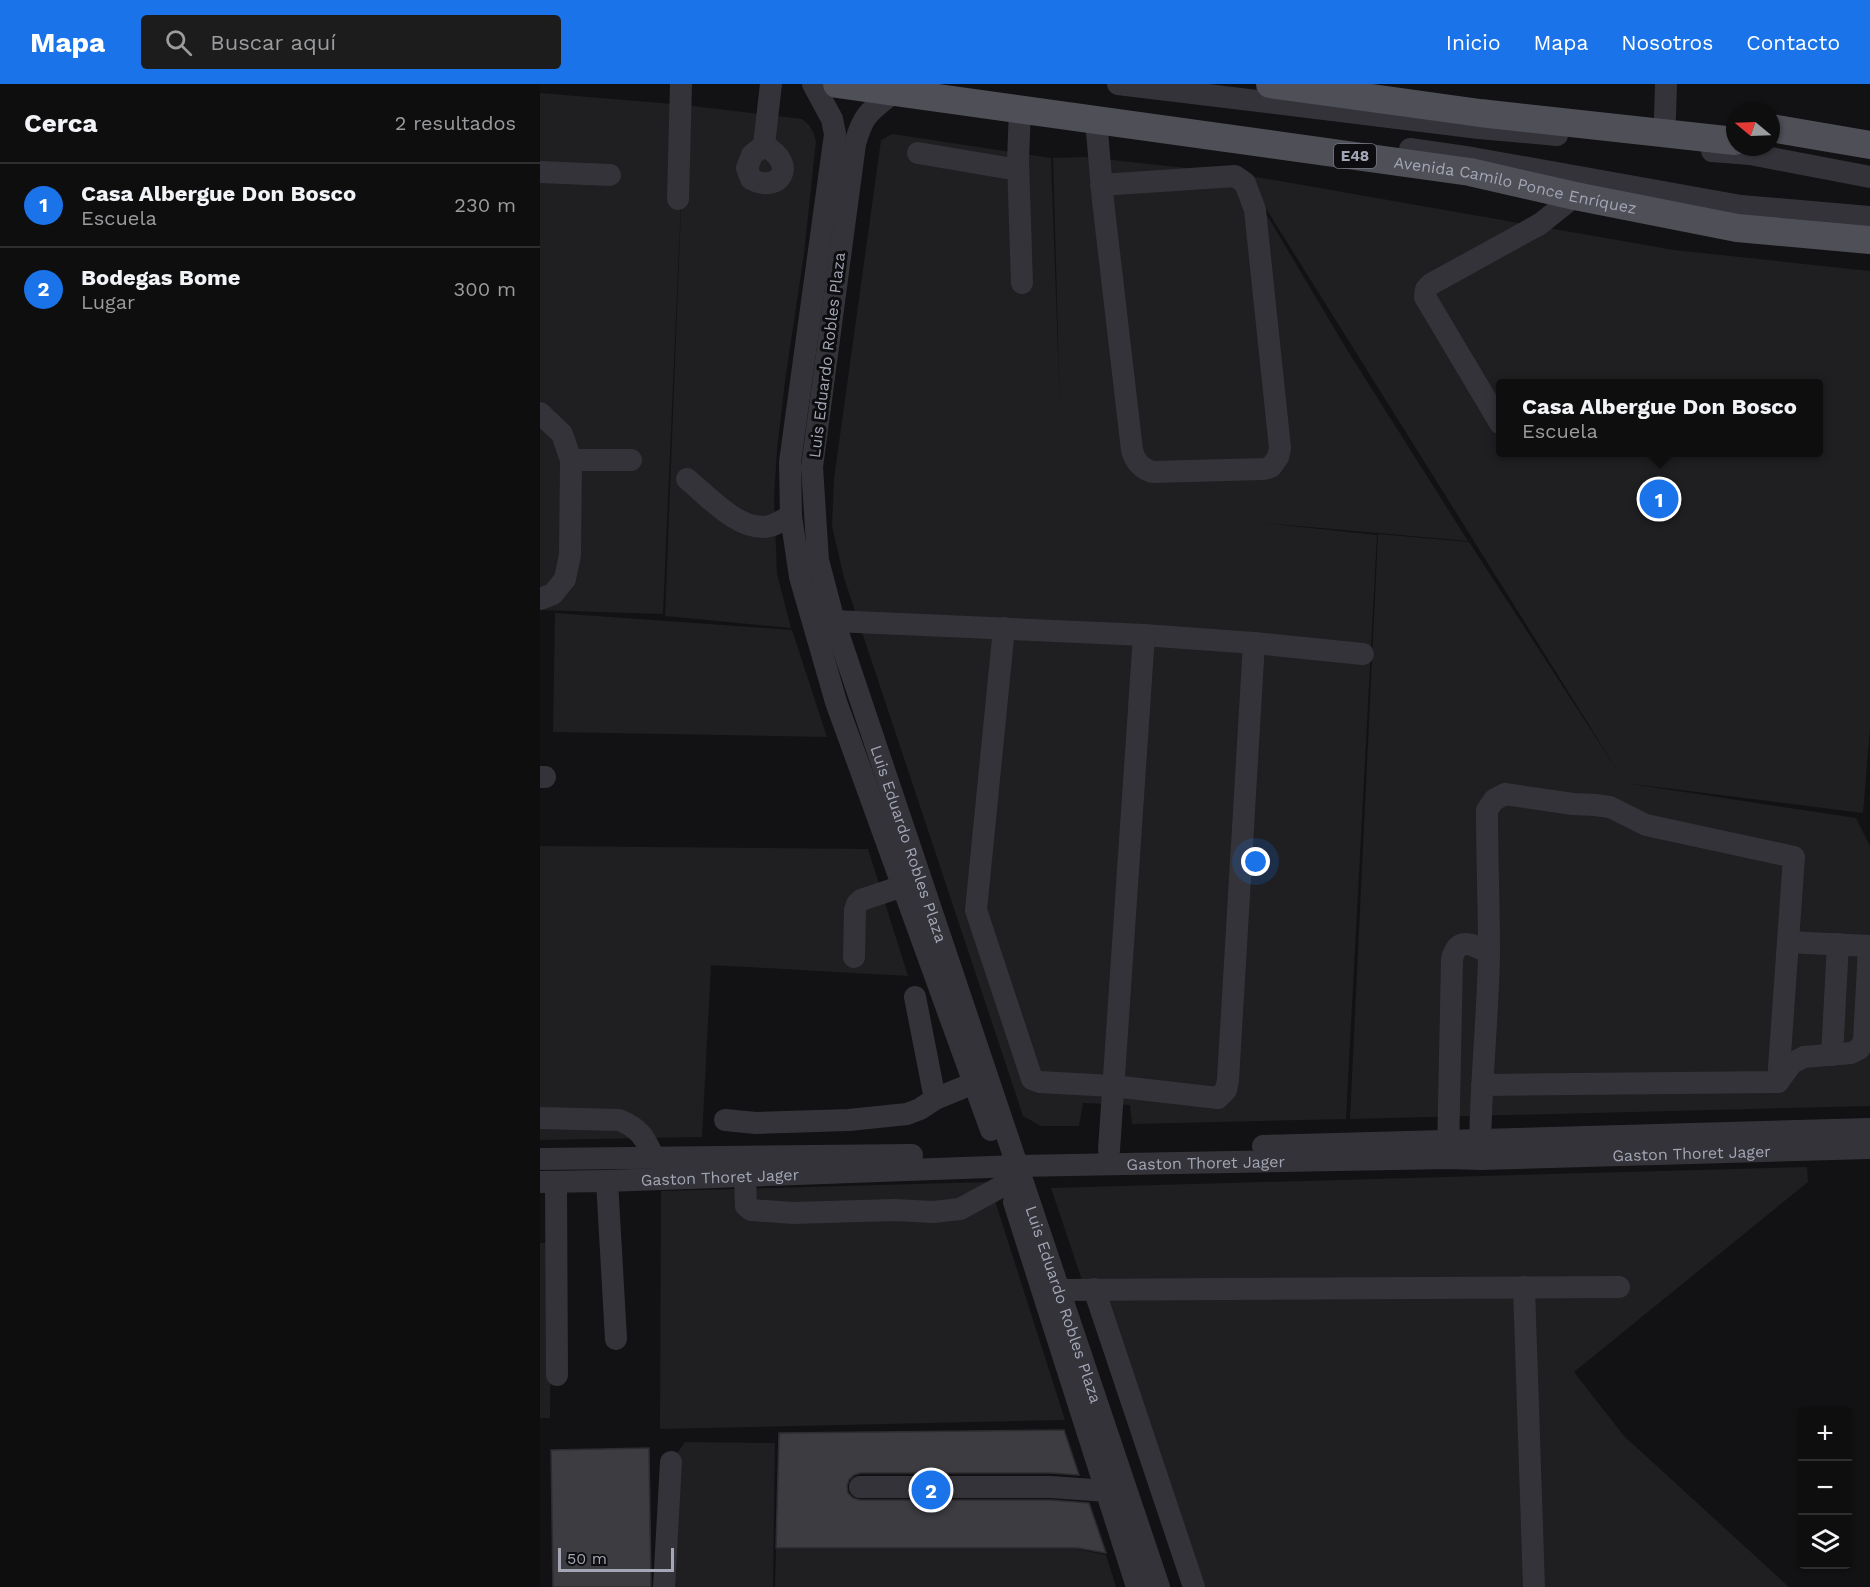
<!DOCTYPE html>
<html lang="es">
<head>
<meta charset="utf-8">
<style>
	body { margin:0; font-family:"Work Sans",sans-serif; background:#1c1c1d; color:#f1f3f6 }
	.controls { position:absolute; right:18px; bottom:18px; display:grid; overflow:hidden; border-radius:6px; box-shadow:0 2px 4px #0004 }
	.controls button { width:54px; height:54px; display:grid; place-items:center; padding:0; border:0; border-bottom:2px solid #2e2e2f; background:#0e0e0f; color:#f1f3f6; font:30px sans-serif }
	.compass { position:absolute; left:1186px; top:18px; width:54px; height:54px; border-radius:50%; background:#0e0e0f; box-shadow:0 2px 4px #0004; rotate:289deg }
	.scale { position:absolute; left:18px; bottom:15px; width:116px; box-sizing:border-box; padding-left:6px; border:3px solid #a3a6b5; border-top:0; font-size:16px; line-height:21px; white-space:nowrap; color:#a3a6b5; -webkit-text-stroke:4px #0d0d0f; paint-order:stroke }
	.you { position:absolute; left:716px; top:778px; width:21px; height:21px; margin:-15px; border:4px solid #fff; border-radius:50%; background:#1a73e8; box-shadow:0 0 0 9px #1a73e833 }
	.badge { display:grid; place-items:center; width:39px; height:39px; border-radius:50%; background:#1a73e8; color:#fff; font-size:20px; font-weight:700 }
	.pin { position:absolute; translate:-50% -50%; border:3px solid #fff; box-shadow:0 2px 6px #0006 }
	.popup { position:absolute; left:956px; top:295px; width:327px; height:78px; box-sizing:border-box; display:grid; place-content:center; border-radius:6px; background:#0e0e0f; filter:drop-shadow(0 2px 4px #0005); font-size:20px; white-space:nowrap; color:#9b9c9e }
	.popup b { font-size:22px; color:#f1f3f6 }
	.popup::after { content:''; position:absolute; left:50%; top:100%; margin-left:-12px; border:12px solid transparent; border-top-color:#0e0e0f }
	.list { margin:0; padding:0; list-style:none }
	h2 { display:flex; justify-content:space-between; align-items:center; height:78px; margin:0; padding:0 24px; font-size:26px }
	h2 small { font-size:20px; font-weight:400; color:#9b9c9e }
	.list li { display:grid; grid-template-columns:39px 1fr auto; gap:18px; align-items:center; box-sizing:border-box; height:84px; padding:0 24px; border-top:2px solid #2e2e2f }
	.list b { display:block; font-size:22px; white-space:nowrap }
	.list p { margin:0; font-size:20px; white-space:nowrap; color:#9b9c9e }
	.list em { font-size:20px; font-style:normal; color:#9b9c9e }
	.icon { flex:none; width:33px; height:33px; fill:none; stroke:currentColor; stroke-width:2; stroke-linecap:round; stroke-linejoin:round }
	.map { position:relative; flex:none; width:1330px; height:1503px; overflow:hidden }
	header { display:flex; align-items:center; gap:36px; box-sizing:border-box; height:84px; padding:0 30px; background:#1a73e8; color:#fff }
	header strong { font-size:28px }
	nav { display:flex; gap:33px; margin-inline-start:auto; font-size:21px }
	.search { width:420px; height:54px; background:#1c1c1d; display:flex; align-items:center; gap:15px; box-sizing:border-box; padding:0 21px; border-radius:6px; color:#9b9c9e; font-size:22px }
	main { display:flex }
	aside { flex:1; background:#0e0e0f }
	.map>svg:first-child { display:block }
</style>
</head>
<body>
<header>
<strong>Mapa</strong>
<div class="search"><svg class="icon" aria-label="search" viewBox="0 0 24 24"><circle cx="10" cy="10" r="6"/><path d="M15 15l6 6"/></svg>Buscar aquí</div>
<nav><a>Inicio</a><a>Mapa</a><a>Nosotros</a><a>Contacto</a></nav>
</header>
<main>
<aside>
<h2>Cerca<small>2 resultados</small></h2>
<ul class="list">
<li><span class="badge">1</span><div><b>Casa Albergue Don Bosco</b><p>Escuela</p></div><em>230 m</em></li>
<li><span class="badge">2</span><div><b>Bodegas Bome</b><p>Lugar</p></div><em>300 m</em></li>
</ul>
</aside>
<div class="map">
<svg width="1330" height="1503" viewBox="0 0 1330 1503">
	<rect width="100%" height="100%" fill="#121214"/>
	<path fill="#1f1e21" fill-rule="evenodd" d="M 0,9 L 145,21 L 262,35 L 269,41 L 273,48 L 276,57 L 264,170 L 245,297 L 237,366 L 234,415 L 237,490 L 251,544 L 125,532 L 144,50 L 123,530 L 0,526 Z
		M 352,50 L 511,74 L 520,323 L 513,74 L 545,73 L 692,89 L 706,96 L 809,269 L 928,457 L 723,439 L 837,451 L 806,1035 L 592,1040 L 590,1021 L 543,1019 L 539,1042 L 501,1042 L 483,1032 L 304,494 L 292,442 L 294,395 L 341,56 Z
		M 705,91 L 1134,166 L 1330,187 L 1330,644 L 1323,729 L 1085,699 L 1316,734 L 1330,762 L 1330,1022 L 810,1035 L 838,450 L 929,458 L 1079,689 ZM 960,300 L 1278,300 L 1278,368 L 960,368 Z
		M 15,529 L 252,546 L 287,653 L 13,648 Z
		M 0,762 L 328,765 L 368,892 L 171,881 L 162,1053 L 0,1056 Z
		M 1267,1083 L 1268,1098 L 1034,1288 L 1084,1352 L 1249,1503 L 645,1503 L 511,1104 Z
		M 449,1098 L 525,1336 L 120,1345 L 121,1107 Z
		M 0,1159 L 12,1159 L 10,1334 L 0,1334 Z
		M 145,1358 L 235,1359 L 233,1503 L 130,1503 L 131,1378 Z
		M 236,1465 L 537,1465 L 566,1471 L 576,1503 L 235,1503 Z"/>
	<path fill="#3c3c41" stroke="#2d2c30" stroke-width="1.5" d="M 524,1346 L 539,1391 L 511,1389 L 320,1389 L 314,1391 L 309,1396 L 307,1402 L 308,1409 L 313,1414 L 320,1416 L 511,1416 L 549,1419 L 566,1469 L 538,1464 L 236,1464 L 239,1349 Z
		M 109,1364 L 111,1503 L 13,1503 L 11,1366 Z"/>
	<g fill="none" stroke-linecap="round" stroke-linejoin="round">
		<g stroke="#333339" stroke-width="22">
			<path d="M 273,0 L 292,35 L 295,50 L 250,378 L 251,432 L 260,493 L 296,618 L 451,1046"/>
			<path d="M 578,0 L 939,44 L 1017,51"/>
			<path id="s1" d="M 354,8 C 330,27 323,30 315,60 L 272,383 L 278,476 L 294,537 L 619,1503"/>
			<path d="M 480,25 L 478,77 L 482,199"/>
			<path d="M 1125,33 L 1126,0"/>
			<path d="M 556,36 L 563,117 L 592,366 C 595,378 601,384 612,388 L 724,385 L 731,383 L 738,373 L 740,364 L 715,126 L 705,99 L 695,92 L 561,101"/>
			<path d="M 224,61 C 260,82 238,110 211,95 L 207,84 L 212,71 L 224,61 L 231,0"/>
			<path d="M 870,65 L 932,74 L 1201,122 L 1330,133"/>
			<path d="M 1172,67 L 1210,70 L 1330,93"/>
			<path d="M 378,69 L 478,86"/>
			<path d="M 0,88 L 70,91"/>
			<path d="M 138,115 L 141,0"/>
			<path d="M 0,329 L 22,350 L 31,376 L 30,471 L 25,495 L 13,510 L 0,515"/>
			<path d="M 960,339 L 885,213 L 886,205 L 891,200 L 1000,140 L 1035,112"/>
			<path d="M 31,376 L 91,376"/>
			<path d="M 147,395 C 169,413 200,449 230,442 C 237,440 244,435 251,432"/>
			<path d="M 294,537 L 604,551 L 714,559 L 823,570"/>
			<path d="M 464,544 L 436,826 L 492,995 L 499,998 L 573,1002 L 678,1014 L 686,1006 L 688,996 L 714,559"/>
			<path d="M 0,693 L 5,693"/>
			<path d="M 314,873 L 315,826 L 317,820 L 321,816 L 363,802"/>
			<path d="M 375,913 L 395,1015"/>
			<path d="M 1292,971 L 1298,860"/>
			<path d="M 1238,998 L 1252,979 L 1264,973 L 1311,969 L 1319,965 L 1324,957 L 1329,862 L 1248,858"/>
			<path d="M 0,1034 L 79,1036 C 100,1044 105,1054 114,1074"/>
			<path d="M 185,1036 L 216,1039 L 309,1036 L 367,1030 L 380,1025 L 395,1015 L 434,999"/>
			<path d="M 723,1062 L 1330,1045"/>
			<path d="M 569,1066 L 604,551"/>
			<path d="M 908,1070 L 912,875 C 918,851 934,861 949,869"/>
			<path d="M 940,1071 C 940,1003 948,936 949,869 C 949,821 947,774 947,726 L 954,716 L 965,710 L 1033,720 L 1055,721 L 1070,723 L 1106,741 L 1254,773 L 1238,998 L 942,1001"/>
			<path d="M 0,1075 L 372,1071"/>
			<path d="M 205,1092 L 206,1122 L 211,1126 L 253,1129 L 355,1126 L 393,1128 L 420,1125 L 468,1099"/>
			<path d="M 67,1097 L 76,1255"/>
			<path id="s2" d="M 0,1098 L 67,1097 L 478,1082 L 908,1074 L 940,1075 L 1330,1064"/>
			<path d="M 16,1098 L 17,1291"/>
			<path d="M 474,1118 L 597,1503"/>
			<path d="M 984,1203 L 994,1503"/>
			<path d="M 554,1205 L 654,1503"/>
			<path d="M 520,1206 L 1079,1203"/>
			<path d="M 320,1403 L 511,1403 L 567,1407 L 578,1405"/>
			<path d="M 124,1503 L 131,1378"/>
		</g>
		<g stroke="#4f4f58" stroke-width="28">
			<path id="s3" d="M 297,0 L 930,88 L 1035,112 L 1197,144 L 1330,156"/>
			<path d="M 730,0 L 940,29 L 1195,57"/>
			<path d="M 1231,44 L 1330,61"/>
		</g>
	</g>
	<g text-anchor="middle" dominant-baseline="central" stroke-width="6" stroke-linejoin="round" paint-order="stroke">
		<rect fill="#0d0d0f" stroke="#767883" stroke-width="1.5" x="794" y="60" width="42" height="24" rx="4.5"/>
		<g font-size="15" font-weight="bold" fill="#a3a6b5">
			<text x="815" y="72">E48</text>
		</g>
		<g font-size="16" fill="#a3a6b5" stroke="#0d0d0f">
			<text stroke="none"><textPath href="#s3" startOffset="686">Avenida Camilo Ponce Enríquez</textPath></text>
			<text transform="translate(287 271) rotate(-83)">Luis Eduardo Robles Plaza</text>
			<text stroke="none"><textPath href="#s1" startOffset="784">Luis Eduardo Robles Plaza</textPath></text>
			<text stroke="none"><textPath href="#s2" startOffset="1152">Gaston Thoret Jager</textPath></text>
			<text stroke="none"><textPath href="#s2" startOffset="666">Gaston Thoret Jager</textPath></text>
			<text stroke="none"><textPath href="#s2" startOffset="180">Gaston Thoret Jager</textPath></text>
			<text stroke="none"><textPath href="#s1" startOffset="1270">Luis Eduardo Robles Plaza</textPath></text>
		</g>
	</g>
</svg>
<div class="controls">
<button>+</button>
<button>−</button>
<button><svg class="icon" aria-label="layers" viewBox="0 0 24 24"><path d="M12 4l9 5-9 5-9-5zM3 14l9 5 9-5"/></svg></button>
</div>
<svg class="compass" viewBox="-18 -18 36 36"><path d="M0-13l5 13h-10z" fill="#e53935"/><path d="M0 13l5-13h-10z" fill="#9b9c9e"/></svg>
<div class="scale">50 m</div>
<div class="you"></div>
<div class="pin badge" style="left:1119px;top:415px">1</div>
<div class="popup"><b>Casa Albergue Don Bosco</b>Escuela</div>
<div class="pin badge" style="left:391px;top:1406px">2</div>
</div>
</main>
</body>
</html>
